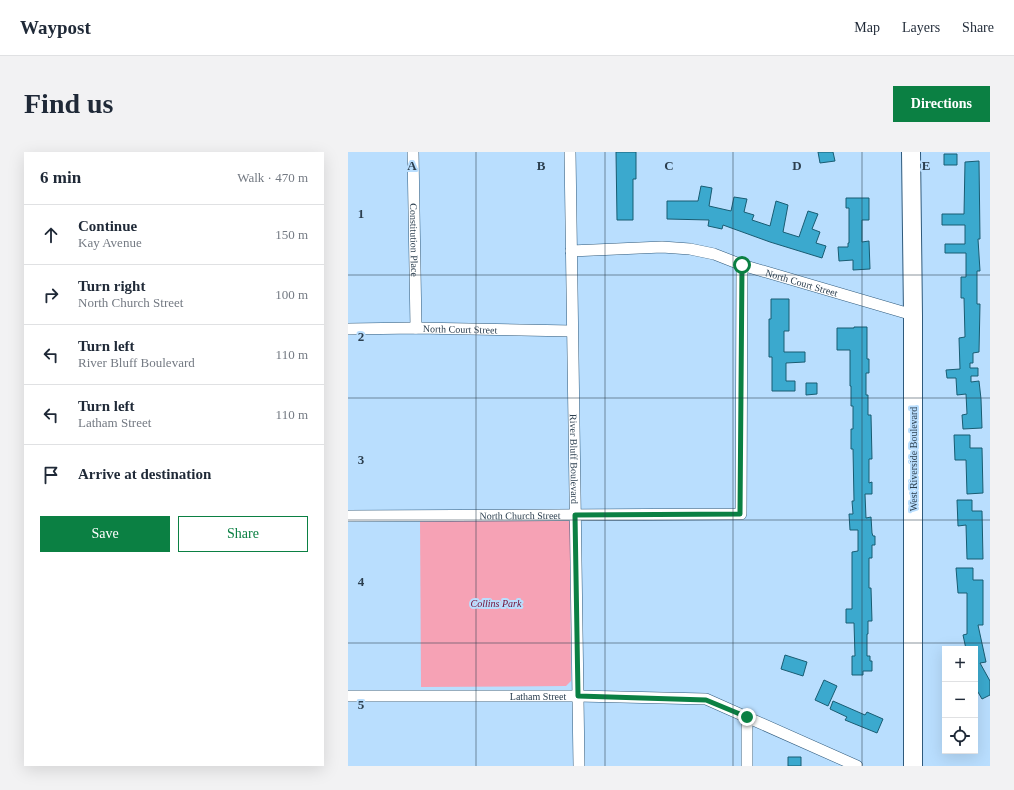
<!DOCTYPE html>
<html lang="en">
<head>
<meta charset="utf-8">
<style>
	body { margin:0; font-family:Georgia,serif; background:#f2f2f3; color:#1f2937 }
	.controls { position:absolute; right:12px; bottom:12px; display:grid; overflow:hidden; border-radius:0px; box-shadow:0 4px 16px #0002 }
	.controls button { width:36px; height:36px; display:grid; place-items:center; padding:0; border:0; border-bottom:1px solid #e0e1e3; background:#fff; color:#1f2937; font:20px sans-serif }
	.stop { position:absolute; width:12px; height:12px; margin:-9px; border:3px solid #0b8043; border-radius:50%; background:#fff }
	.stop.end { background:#0b8043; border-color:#fff; box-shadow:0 1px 4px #0008 }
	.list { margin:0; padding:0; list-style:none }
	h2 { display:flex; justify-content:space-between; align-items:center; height:52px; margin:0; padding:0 16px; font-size:17px }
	h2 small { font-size:13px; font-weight:400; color:#747a83 }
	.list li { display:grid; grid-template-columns:26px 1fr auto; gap:12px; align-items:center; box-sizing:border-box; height:60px; padding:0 16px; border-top:1px solid #e0e1e3 }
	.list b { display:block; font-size:15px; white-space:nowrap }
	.list p { margin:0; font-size:13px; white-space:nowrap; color:#747a83 }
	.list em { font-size:13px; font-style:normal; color:#747a83 }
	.actions { display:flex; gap:8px; padding:12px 16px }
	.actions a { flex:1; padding:9px 0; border:1px solid #0b8043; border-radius:0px; text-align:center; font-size:14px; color:#0b8043 }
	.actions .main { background:#0b8043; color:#fff }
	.icon { flex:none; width:22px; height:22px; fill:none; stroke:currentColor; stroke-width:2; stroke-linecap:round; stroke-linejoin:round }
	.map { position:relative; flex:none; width:642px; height:614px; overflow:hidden; border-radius:0px }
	header { display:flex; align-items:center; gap:24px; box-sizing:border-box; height:56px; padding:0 20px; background:#fff; border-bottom:1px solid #e0e1e3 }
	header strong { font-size:19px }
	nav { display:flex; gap:22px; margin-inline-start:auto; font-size:14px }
	.intro { display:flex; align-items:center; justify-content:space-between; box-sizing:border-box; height:96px; padding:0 24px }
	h1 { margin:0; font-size:28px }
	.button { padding:10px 18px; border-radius:0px; background:#0b8043; color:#fff; font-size:14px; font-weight:700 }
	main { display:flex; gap:24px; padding:0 24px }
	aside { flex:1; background:#fff; border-radius:0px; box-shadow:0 4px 16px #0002 }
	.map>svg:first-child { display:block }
</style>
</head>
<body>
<header>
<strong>Waypost</strong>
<nav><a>Map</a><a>Layers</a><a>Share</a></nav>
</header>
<div class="intro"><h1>Find us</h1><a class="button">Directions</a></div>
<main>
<aside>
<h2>6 min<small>Walk · 470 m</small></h2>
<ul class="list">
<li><svg class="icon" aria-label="ahead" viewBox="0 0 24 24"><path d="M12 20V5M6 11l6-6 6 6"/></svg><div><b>Continue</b><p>Kay Avenue</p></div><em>150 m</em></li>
<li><svg class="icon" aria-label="right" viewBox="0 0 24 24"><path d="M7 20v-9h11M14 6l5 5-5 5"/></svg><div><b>Turn right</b><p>North Church Street</p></div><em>100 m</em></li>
<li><svg class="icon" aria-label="left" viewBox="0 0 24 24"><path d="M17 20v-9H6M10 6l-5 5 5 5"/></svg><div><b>Turn left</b><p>River Bluff Boulevard</p></div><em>110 m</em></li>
<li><svg class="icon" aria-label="left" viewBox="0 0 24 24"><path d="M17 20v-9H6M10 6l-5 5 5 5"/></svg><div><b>Turn left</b><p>Latham Street</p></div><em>110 m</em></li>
<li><svg class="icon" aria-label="arrive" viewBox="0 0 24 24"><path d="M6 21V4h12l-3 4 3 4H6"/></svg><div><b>Arrive at destination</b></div></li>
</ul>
<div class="actions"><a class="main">Save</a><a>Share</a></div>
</aside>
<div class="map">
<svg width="642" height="614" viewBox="0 0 642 614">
	<rect width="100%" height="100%" fill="#b9defe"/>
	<path fill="#f6a2b5" d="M 72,366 L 221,368 L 222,372 L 223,529 L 218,534 L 73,535 Z"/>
	<path fill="#3ba9ce" stroke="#195c72" d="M 268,0 L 288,0 L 288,27 L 285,27 L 285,68 L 269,68 Z
		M 470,0 L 485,0 L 487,9 L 472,11 Z
		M 596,2 L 609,2 L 609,13 L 596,13 Z
		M 631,9 L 632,87 L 630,87 L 632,119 L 629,119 L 629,152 L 632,152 L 631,200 L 625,201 L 625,211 L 622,211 L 622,216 L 630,216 L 630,224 L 623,224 L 623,230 L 631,229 L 633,247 L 634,276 L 615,277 L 614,263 L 619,262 L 618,242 L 609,243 L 608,226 L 599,226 L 598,218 L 612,217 L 611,186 L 617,185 L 616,146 L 613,146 L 613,125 L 618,125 L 618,101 L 597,101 L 597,92 L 617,92 L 617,73 L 594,73 L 594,62 L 616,62 L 617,10 Z
		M 353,34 L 364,36 L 361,54 L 383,59 L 386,45 L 399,47 L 396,60 L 406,63 L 404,68 L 422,74 L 428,49 L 440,53 L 435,80 L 451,85 L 460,59 L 470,62 L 464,77 L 472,80 L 468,91 L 478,94 L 474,106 L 422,90 L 375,73 L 374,77 L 360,74 L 361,68 L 319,67 L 319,49 L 350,49 Z
		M 498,46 L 521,46 L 521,68 L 514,68 L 514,90 L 521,89 L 522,117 L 505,118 L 505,108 L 491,109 L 490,95 L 500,95 L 500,91 L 501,91 L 501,56 L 498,56 Z
		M 423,147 L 441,147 L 441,179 L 436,179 L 436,200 L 457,200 L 457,210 L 438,211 L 438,229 L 447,229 L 447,239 L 424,239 L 424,205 L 421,205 L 421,167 L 423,167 Z
		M 506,175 L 519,175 L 519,207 L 521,207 L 521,221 L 518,221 L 518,243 L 520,243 L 520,263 L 523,263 L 524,307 L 521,307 L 521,331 L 524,330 L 524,342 L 517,342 L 518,366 L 523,365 L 524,381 L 525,384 L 527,384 L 527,393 L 524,393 L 524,406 L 521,406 L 521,436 L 523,436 L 524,469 L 520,469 L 520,482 L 519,482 L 519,504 L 522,504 L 522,509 L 524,509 L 524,519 L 515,519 L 515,523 L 504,523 L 504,504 L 507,504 L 506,471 L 498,471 L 498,457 L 504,457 L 504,400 L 510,399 L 510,378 L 502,378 L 501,362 L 505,362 L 504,349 L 506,349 L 505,297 L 503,297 L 503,277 L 505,277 L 505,254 L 503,254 L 503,234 L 502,234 L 502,198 L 489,198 L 489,176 L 506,176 Z
		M 458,231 L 469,231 L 469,242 L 458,243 Z
		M 606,283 L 622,283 L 622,296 L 634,296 L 635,341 L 619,342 L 618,308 L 607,308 Z
		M 609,348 L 624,348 L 624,359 L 634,359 L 635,407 L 619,407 L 618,373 L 610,374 Z
		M 608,416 L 625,416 L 625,428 L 635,428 L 635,473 L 630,473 L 638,510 L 632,511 L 642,529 L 642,543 L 634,547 L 627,535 L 627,497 L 618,497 L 615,483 L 619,482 L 619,441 L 610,441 Z
		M 437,503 L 459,510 L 455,524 L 433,517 Z
		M 476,528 L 489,534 L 480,554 L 467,548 Z
		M 485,549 L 517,563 L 519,560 L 535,567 L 529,581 L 497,568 L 499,565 L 482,557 Z
		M 440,605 L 453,605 L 453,614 L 440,614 Z"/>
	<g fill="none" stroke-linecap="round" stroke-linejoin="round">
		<g stroke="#2f5a7c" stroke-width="12">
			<g id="minor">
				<path id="s1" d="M 65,0 L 68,176"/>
				<path id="s2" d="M 222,0 L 231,614"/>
				<path id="s3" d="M 223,99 L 314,95 L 342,97 L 366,102 L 394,113 L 565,163"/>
				<path id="s4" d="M 0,177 L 68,176 L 224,179"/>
				<path id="s5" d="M 0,364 L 393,362 L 394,113"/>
				<path id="s6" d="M 0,544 L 230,544 L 358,547 L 509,614"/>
				<path d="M 399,565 L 399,614"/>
			</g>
		</g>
		<g stroke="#2f5a7c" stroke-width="20">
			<path id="primary" d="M 563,0 L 565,163 L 565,614"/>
		</g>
		<use href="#minor" stroke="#fff" stroke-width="11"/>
		<use href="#primary" stroke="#fff" stroke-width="18"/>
	</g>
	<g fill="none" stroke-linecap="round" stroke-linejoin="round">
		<path stroke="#0b8043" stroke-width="5" d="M 394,113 L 392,362 L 227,363 L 230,544 L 358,548 L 399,565"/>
	</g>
	<path fill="none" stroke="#2c3f4f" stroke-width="1" stroke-opacity="0.55" d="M 128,0 L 128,614M 257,0 L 257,614M 385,0 L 385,614M 514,0 L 514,614M 0,123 L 642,123M 0,246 L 642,246M 0,368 L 642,368M 0,491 L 642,491"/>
	<g text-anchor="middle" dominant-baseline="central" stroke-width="4" stroke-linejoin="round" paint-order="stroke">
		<g font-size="10" fill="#2c3f4f" stroke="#b9defe">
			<text stroke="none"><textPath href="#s1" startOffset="88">Constitution Place</textPath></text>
			<text stroke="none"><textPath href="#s3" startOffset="236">North Court Street</textPath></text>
			<text stroke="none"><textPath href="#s4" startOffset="112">North Court Street</textPath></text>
			<text stroke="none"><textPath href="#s2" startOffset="307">River Bluff Boulevard</textPath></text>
			<text transform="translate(565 307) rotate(-90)">West Riverside Boulevard</text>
			<text stroke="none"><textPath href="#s5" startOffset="172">North Church Street</textPath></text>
			<text stroke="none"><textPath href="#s6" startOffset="190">Latham Street</textPath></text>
		</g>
		<g font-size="10" font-style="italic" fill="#730e35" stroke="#b9defe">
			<text x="148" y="451">Collins Park</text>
		</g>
	</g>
	<g font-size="13" text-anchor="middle" font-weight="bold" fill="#2c3f4f" stroke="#b9defe" stroke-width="4" stroke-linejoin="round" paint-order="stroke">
		<text x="64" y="18">A</text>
		<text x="193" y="18">B</text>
		<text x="321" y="18">C</text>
		<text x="449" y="18">D</text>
		<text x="578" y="18">E</text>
		<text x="13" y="66">1</text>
		<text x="13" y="189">2</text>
		<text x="13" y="312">3</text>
		<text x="13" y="434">4</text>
		<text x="13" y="557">5</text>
	</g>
</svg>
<div class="controls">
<button>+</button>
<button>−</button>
<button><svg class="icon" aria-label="locate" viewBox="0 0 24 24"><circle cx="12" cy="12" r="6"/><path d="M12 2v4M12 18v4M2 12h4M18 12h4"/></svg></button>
</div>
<div class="stop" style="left:394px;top:113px"></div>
<div class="stop end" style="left:399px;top:565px"></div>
</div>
</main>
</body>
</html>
